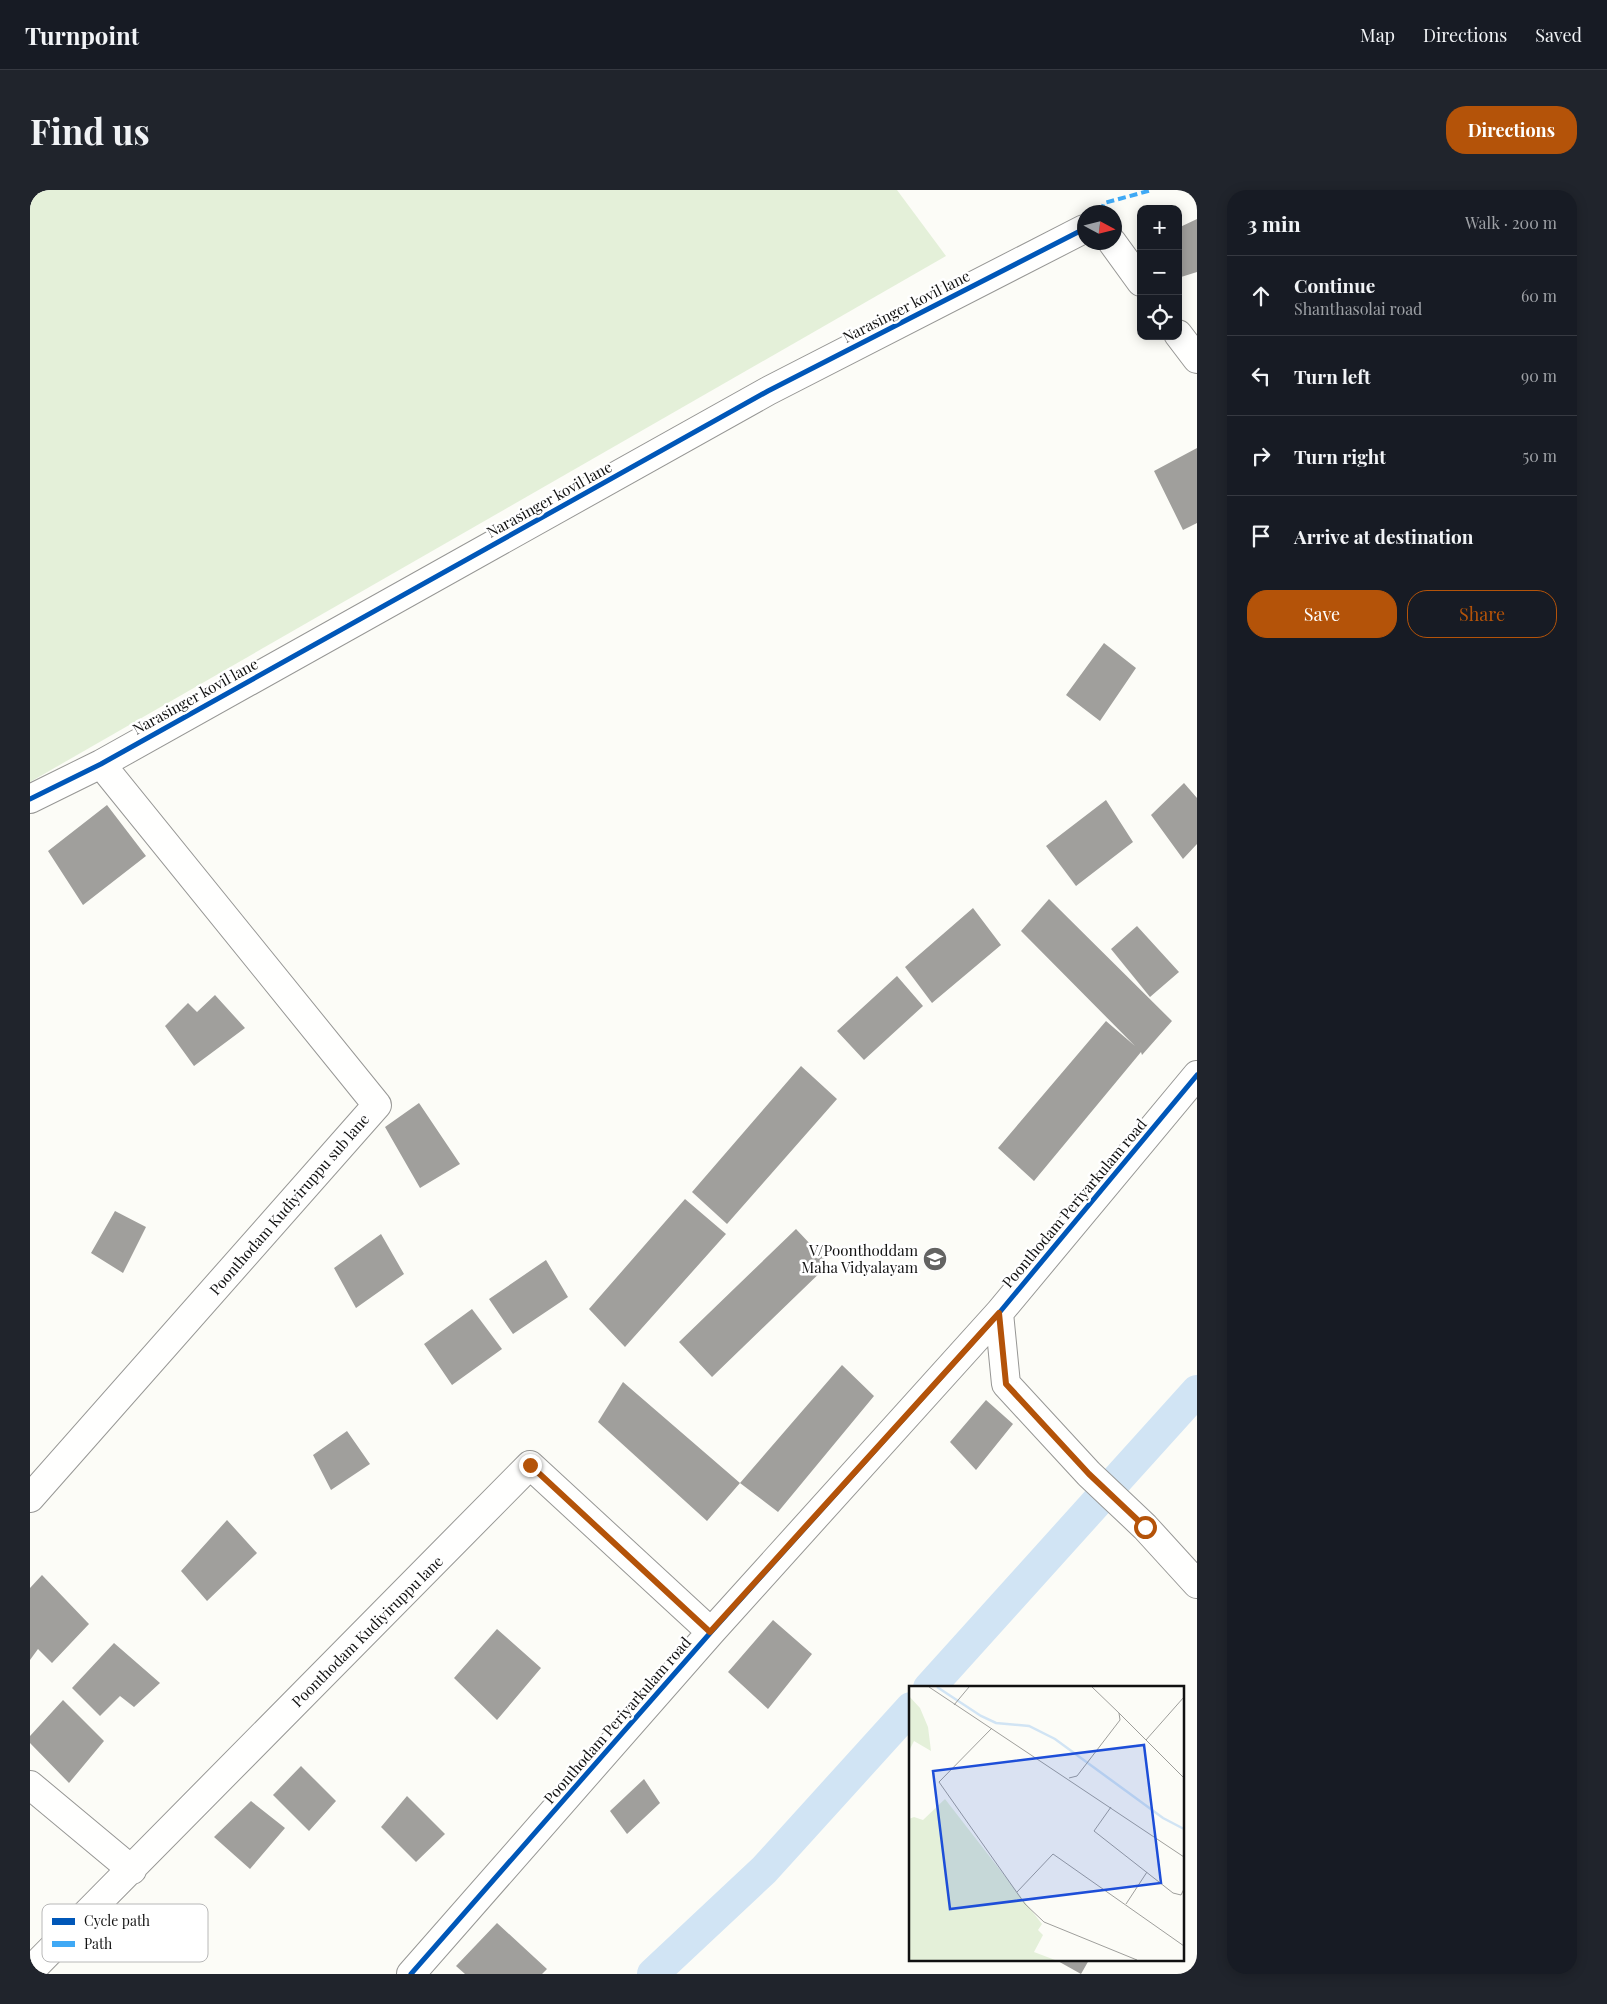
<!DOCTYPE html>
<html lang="en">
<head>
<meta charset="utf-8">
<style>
	body { margin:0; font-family:"Playfair Display",serif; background:#20242c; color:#f1f3f6 }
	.controls { position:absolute; right:15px; top:15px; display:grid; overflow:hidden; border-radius:10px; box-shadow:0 2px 12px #0003 }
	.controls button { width:45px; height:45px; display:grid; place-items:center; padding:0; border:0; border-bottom:1px solid #363941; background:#171b24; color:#f1f3f6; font:25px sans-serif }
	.compass { position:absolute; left:1047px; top:15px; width:45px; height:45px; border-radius:50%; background:#171b24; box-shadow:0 2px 12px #0003; rotate:97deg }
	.stop { position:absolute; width:15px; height:15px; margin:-11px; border:4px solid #b45309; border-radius:50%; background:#fff }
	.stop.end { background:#b45309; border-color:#fff; box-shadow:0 1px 5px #0008 }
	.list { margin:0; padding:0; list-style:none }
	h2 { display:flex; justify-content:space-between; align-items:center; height:65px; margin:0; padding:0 20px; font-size:21px }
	h2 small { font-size:16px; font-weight:400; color:#9ea1a6 }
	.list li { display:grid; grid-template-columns:32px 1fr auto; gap:15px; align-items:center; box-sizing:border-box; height:80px; padding:0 20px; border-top:1px solid #363941 }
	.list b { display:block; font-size:19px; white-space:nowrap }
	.list p { margin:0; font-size:16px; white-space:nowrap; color:#9ea1a6 }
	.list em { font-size:16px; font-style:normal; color:#9ea1a6 }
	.actions { display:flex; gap:10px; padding:15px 20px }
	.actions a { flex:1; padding:11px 0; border:1px solid #b45309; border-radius:20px; text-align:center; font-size:18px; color:#b45309 }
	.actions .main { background:#b45309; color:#fff }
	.icon { flex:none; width:28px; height:28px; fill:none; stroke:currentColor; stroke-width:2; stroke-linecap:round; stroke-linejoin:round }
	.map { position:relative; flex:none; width:1167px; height:1784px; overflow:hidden; border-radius:20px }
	header { display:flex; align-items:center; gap:30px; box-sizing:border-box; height:70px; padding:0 25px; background:#171b24; border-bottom:1px solid #363941 }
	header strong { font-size:24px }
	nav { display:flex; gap:28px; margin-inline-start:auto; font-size:18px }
	.intro { display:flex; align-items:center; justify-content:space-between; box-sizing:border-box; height:120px; padding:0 30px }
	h1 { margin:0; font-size:35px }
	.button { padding:12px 22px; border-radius:20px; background:#b45309; color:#fff; font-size:18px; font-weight:700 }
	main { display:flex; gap:30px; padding:0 30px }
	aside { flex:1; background:#171b24; border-radius:20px; box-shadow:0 2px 12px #0003 }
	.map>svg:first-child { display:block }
</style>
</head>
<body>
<header>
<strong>Turnpoint</strong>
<nav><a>Map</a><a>Directions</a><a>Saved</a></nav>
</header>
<div class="intro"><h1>Find us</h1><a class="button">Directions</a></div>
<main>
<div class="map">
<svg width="1167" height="1784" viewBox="0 0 1167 1784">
	<rect width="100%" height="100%" fill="#fcfcf7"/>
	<path fill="#e4f0d9" d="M 0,0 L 867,0 L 916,66 L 0,592 Z"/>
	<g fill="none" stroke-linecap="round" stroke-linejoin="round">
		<path stroke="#d1e4f4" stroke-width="32" d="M 899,1498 L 1167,1201
			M 623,1784 L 734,1680 L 881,1518"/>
	</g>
	<path fill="#a09f9c" d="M 1167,29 L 1167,82 L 1151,87 L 1148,81 L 1148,38 Z
		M 1167,258 L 1167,333 L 1153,340 L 1124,281 Z
		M 1074,453 L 1106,478 L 1070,531 L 1036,505 Z
		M 1154,593 L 1167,608 L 1167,654 L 1153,669 L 1121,625 Z
		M 1076,610 L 1103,652 L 1046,696 L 1016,656 Z
		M 77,615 L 116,666 L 53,715 L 18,661 Z
		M 1019,709 L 1142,831 L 1112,865 L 1111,862 L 1004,991 L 968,958 L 1076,831 L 1105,856 L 991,741 Z
		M 943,718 L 971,755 L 902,813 L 875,777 Z
		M 1107,736 L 1149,782 L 1120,807 L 1081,759 Z
		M 867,786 L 893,816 L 834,870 L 807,841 Z
		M 185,805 L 215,838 L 164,876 L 135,836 L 158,813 L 167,822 Z
		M 771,876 L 807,909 L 697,1034 L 662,1002 Z
		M 389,913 L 430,974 L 390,998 L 355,937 Z
		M 655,1009 L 696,1044 L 595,1157 L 559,1119 Z
		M 85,1021 L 116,1037 L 93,1083 L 61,1063 Z
		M 766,1039 L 799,1074 L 682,1187 L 649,1152 Z
		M 351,1044 L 374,1084 L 326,1118 L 304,1078 Z
		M 516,1070 L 538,1107 L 483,1144 L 459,1109 Z
		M 442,1119 L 472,1159 L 422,1195 L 394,1154 Z
		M 812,1175 L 844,1206 L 748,1322 L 710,1293 Z
		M 593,1192 L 710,1293 L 677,1331 L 568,1232 Z
		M 956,1210 L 983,1234 L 946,1280 L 920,1252 Z
		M 317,1241 L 340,1274 L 301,1300 L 283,1265 Z
		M 197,1330 L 227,1363 L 177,1411 L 151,1381 Z
		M 12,1385 L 59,1434 L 22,1473 L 8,1459 L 0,1470 L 0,1398 Z
		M 743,1430 L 782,1464 L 738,1519 L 698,1482 Z
		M 467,1439 L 511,1478 L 467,1530 L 424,1488 Z
		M 84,1453 L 130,1493 L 104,1517 L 90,1506 L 70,1526 L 42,1498 Z
		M 33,1510 L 74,1551 L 39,1593 L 0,1553 L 0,1546 Z
		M 271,1576 L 306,1611 L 279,1641 L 243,1605 Z
		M 614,1589 L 630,1613 L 597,1644 L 580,1621 Z
		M 377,1606 L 415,1644 L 386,1672 L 351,1637 Z
		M 221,1611 L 255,1638 L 220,1679 L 184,1647 Z
		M 467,1733 L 517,1779 L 512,1784 L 435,1784 L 426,1776 Z
		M 1026,1770 L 1059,1770 L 1051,1784 Z"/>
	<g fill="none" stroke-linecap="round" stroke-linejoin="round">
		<g stroke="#979795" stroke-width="30">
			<path id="minor" d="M 1082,52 L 1111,92
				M 1148,144 L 1167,169
				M 0,609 L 71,574 L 738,201 L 1054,39
				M 969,1123 L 976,1194 L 1059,1284 L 1115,1337 L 1167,1394
				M 0,1308 L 347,915 L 71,574
				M 0,1595 L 102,1680
				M 0,1781 L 500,1275 L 681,1442
				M 381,1784 L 681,1442 L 969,1123 L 1167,885"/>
		</g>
		<use href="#minor" stroke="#fffffe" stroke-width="28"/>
		<path stroke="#3fa9f5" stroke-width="4" stroke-dasharray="8 4" stroke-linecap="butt" d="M 1071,22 L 1074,13 L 1122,0"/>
		<g stroke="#fff" stroke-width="8">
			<path id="cycleway" d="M 0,609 L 71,574 L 738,201 L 1054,39
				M 381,1784 L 681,1442 L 969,1123 L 1167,885"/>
		</g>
		<use href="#cycleway" stroke="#0057b8" stroke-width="5"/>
	</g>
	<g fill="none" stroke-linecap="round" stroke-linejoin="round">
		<path stroke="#b45309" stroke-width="6" d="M 500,1275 L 680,1442 L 969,1123 L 976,1194 L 1059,1284 L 1115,1337"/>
	</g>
	<defs>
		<g id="school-disc" transform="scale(1.25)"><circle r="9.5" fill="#636362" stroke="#fff"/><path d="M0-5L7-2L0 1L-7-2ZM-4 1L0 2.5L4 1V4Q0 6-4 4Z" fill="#fff"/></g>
	</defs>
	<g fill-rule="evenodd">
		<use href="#school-disc" x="905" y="1069"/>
	</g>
	<g text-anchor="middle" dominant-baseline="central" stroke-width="5" stroke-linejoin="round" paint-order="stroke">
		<g font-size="15" fill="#111" stroke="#fff">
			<text transform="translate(876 116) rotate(-27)">Narasinger kovil lane</text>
			<text transform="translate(519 309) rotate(-29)">Narasinger kovil lane</text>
			<text transform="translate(165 506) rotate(-29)">Narasinger kovil lane</text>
			<text transform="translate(1044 1013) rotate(-50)">Poonthodam Periyarkulam road</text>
			<text transform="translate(259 1014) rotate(-49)">Poonthodam Kudiyiruppu sub lane</text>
			<text transform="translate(337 1441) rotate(-45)">Poonthodam Kudiyiruppu lane</text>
			<text transform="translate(587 1530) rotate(-49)">Poonthodam Periyarkulam road</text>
		</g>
		<g font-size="15" fill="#111" stroke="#fff" text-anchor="end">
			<text x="888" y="1060">V/Poonthoddam<tspan x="888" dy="17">Maha Vidyalayam</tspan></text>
		</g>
	</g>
	<g transform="translate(879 1496)">
		<rect width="275" height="275" fill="#fcfcf7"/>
		<path d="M 0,10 L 11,22 L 19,41 L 22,65 L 5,55 L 0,65 ZM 36,113 L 133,238 L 129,244 L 134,249 L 125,266 L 146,274 L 0,274 L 0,133 L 5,131 L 14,134 Z" fill="#e4f0d9"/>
		<path fill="none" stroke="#d1e4f4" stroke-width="2.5" d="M 28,1 L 72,30 L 87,37 L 120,40 L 146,53 L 254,132 L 275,143"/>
		<path fill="none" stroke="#9e9e9b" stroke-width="1" d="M 20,1 L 275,171M 45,19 L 60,1M 210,27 L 275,92M 83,42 L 30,96 L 116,218 L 135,236 L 228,274M 237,54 L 275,11M 160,92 L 168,90 L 211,34 L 210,27 L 183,1M 202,121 L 185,145 L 264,207 L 272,209 L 275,203M 108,206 L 144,168 L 275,260M 217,218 L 238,186"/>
		<path fill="#1d4ed8" fill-opacity="0.15" stroke="#1d4ed8" stroke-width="2.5" d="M 235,59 L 252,197 L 41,223 L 24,85 Z"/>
		<rect width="275" height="275" fill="none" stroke="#111" stroke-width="2.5"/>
	</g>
	<rect x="12" y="1714" width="166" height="58" rx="8" fill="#fff" stroke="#b8b8b8" stroke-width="1"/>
	<rect x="22" y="1728" width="23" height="7" fill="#0057b8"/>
	<rect x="22" y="1751" width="23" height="6" fill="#3fa9f5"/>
	<g font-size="14" fill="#111">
		<text x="54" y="1736">Cycle path</text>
		<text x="54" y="1759">Path</text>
	</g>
</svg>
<div class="controls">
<button>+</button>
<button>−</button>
<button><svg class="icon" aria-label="locate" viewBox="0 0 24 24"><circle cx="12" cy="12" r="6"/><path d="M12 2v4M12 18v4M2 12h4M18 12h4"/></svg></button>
</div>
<svg class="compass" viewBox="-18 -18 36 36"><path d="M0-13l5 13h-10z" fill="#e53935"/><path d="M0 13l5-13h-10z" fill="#9ea1a6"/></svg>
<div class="stop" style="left:1115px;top:1337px"></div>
<div class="stop end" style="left:500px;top:1275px"></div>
</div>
<aside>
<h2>3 min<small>Walk · 200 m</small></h2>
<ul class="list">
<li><svg class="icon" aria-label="ahead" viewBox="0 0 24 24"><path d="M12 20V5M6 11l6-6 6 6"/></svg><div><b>Continue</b><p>Shanthasolai road</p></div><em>60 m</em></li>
<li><svg class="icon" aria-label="left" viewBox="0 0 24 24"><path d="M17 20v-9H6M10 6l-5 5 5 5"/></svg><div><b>Turn left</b></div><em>90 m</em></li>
<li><svg class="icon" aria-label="right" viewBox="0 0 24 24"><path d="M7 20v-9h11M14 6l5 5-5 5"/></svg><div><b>Turn right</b></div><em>50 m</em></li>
<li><svg class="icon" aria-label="arrive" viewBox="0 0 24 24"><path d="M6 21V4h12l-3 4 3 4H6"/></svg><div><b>Arrive at destination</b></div></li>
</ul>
<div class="actions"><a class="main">Save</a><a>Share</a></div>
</aside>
</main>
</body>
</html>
